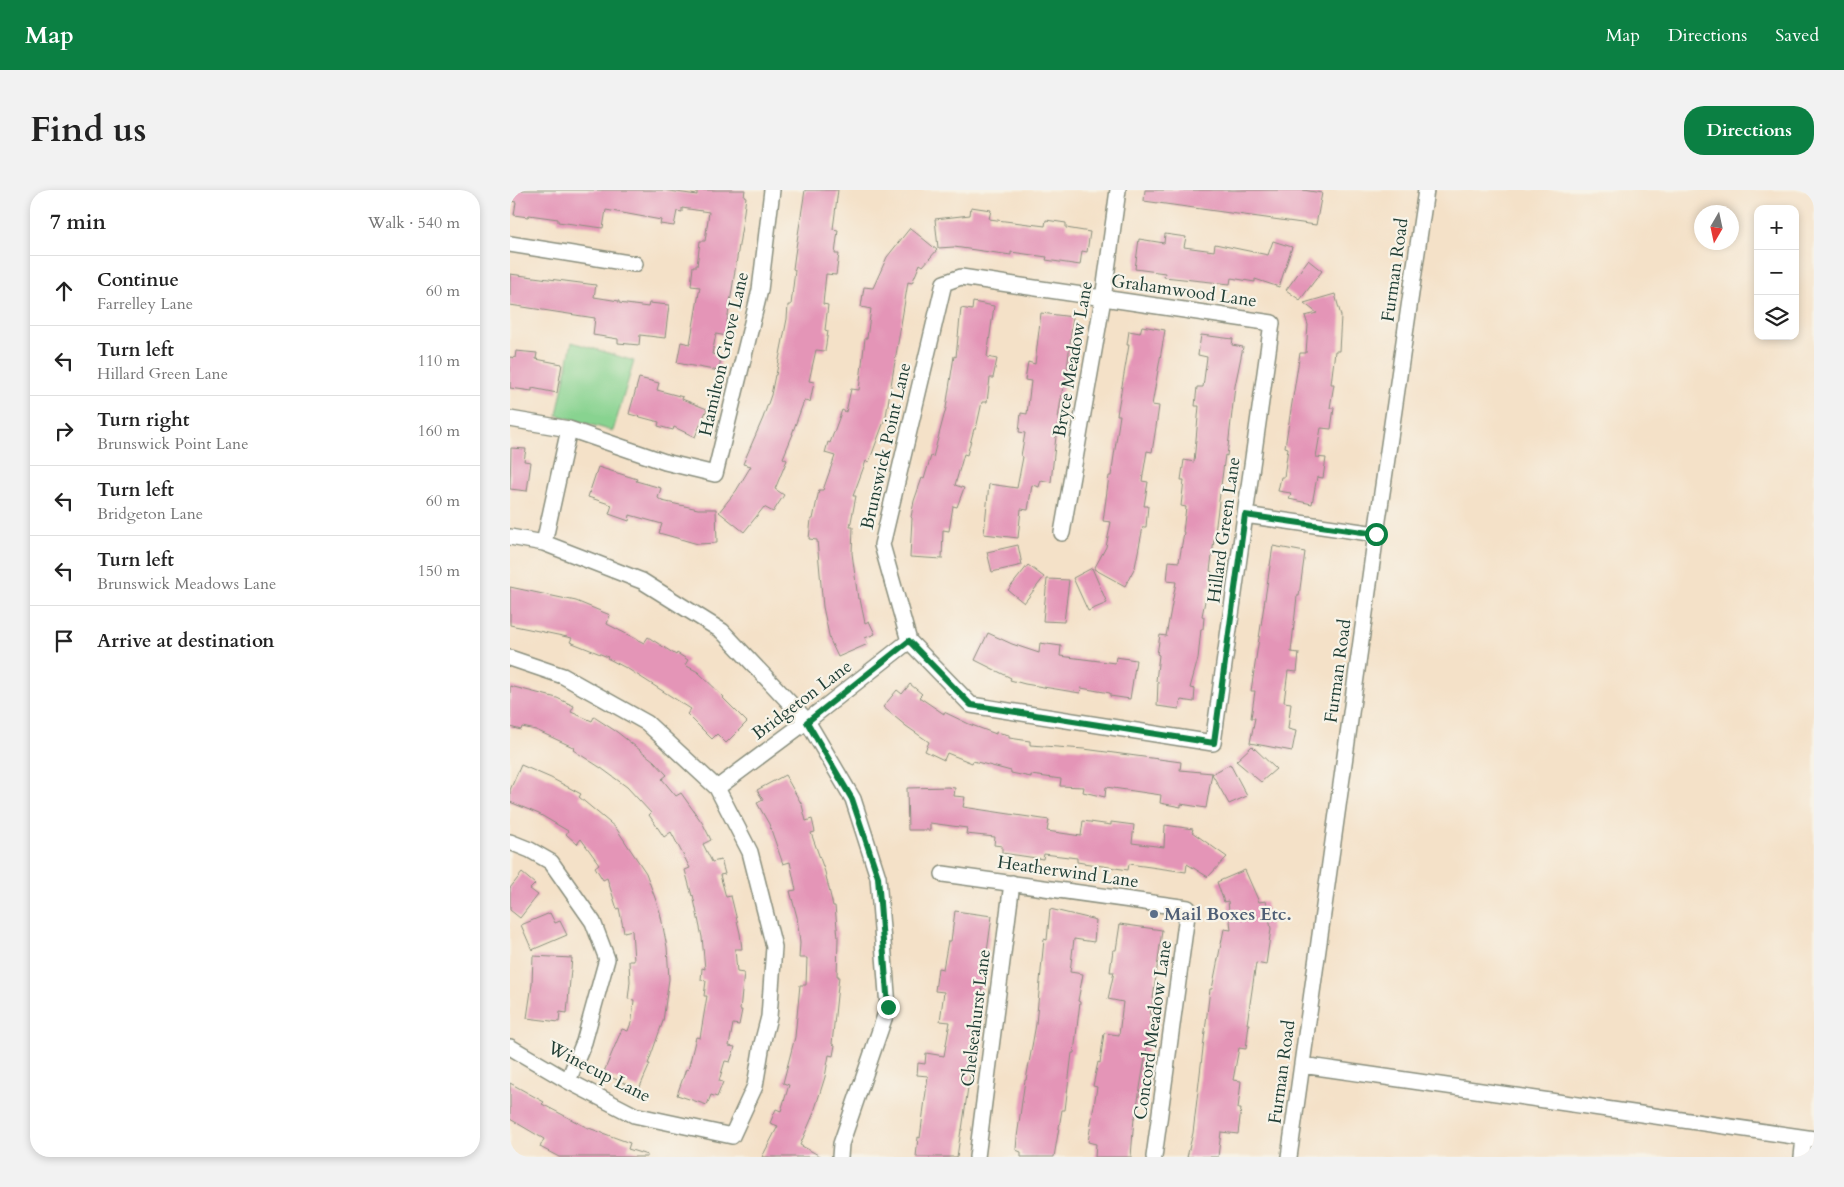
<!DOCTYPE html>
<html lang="en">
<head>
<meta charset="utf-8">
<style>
	body { margin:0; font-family:Cardo,serif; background:#f2f2f2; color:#222 }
	.controls { position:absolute; right:15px; top:15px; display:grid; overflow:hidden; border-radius:10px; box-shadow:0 2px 8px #0003 }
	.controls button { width:45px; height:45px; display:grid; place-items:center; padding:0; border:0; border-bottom:1px solid #e0e0e0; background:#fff; color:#222; font:25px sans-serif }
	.compass { position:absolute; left:1184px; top:15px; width:45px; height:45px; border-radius:50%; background:#fff; box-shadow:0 2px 8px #0003; rotate:189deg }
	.stop { position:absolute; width:15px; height:15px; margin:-11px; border:4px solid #0b8043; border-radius:50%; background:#fff }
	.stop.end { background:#0b8043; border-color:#fff; box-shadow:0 1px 5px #0008 }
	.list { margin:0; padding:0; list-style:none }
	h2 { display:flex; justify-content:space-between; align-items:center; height:65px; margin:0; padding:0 20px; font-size:21px }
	h2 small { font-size:16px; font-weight:400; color:#767676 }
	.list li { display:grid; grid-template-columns:32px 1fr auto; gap:15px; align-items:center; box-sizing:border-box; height:70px; padding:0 20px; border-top:1px solid #e0e0e0 }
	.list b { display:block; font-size:19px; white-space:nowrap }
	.list p { margin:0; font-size:16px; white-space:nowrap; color:#767676 }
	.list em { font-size:16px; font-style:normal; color:#767676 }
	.icon { flex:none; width:28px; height:28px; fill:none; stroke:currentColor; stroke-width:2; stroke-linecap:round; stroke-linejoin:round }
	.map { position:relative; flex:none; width:1304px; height:967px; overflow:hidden; border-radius:20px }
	header { display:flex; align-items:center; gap:30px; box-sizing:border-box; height:70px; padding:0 25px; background:#0b8043; color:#fff }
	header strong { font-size:24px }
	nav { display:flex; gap:28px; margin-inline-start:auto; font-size:18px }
	.intro { display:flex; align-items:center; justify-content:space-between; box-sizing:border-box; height:120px; padding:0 30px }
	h1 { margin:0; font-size:35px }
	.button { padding:12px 22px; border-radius:20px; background:#0b8043; color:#fff; font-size:18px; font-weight:700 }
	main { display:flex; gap:30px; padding:0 30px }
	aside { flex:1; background:#fff; border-radius:20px; box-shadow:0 2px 8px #0003 }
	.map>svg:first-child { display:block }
</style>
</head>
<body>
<header>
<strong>Map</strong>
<nav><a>Map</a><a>Directions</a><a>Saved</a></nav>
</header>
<div class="intro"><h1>Find us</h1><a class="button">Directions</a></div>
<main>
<aside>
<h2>7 min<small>Walk · 540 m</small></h2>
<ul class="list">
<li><svg class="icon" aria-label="ahead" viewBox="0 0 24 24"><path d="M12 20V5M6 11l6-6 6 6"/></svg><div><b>Continue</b><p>Farrelley Lane</p></div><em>60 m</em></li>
<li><svg class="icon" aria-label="left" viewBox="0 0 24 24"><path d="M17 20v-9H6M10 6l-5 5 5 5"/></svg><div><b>Turn left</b><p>Hillard Green Lane</p></div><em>110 m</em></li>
<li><svg class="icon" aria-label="right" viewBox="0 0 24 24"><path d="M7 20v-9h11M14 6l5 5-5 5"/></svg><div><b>Turn right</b><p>Brunswick Point Lane</p></div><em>160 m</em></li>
<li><svg class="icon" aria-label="left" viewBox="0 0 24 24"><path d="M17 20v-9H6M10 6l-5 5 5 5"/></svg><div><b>Turn left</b><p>Bridgeton Lane</p></div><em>60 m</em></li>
<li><svg class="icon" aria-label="left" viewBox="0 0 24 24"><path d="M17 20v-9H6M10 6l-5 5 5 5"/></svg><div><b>Turn left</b><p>Brunswick Meadows Lane</p></div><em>150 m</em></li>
<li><svg class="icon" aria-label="arrive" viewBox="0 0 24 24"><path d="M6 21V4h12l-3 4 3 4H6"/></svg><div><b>Arrive at destination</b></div></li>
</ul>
</aside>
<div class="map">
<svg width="1304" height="967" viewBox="0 0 1304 967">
	<rect width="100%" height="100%" fill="#f7f3e8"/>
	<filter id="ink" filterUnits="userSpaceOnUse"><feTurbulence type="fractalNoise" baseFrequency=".02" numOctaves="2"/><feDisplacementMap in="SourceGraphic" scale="10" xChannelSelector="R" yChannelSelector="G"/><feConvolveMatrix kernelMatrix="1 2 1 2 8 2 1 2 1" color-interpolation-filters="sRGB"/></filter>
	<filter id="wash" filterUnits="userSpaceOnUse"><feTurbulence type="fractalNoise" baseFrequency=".0096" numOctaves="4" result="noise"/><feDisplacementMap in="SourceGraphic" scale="20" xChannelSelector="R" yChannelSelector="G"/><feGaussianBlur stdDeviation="1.12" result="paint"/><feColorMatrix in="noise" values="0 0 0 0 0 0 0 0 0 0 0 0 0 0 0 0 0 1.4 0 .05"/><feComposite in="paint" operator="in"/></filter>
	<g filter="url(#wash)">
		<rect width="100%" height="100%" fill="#f4e1c8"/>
		<path fill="#88d390" stroke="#548862" d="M 62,152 L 124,171 L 103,241 L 47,225 Z"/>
		<g id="blocks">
			<path fill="#e495b7" d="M 1,0 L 153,0 L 187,5 L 187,0 L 235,0 L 234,6 L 236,7 L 232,36 L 217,132 L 220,133 L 217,146 L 206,144 L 202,164 L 211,166 L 209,181 L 167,173 L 171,152 L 180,154 L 190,97 L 181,96 L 183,76 L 187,76 L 190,51 L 195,51 L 199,22 L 172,18 L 172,22 L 167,21 L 164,36 L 150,34 L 151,30 L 96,20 L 93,38 L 48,32 L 48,29 L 19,25 L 18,27 L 4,25 L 6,12 L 0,11 Z
				M 295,0 L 328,0 L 323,39 L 328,40 L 325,64 L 329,64 L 326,85 L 316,84 L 313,114 L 318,115 L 315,140 L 318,141 L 315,161 L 306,160 L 299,191 L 304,192 L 300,212 L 294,211 L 282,244 L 283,244 L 273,268 L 277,270 L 265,299 L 274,305 L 263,322 L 254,317 L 234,342 L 209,322 L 226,301 L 241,276 L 233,274 L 253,228 L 261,205 L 265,185 L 266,185 L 277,129 L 278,115 L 281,115 L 285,80 L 283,79 L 285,64 Z
				M 635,0 L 793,0 L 812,3 L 806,35 L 634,11 Z
				M 461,17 L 481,20 L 479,29 L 535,36 L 536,30 L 556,33 L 556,38 L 580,42 L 577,62 L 572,61 L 570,75 L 536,70 L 537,67 L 501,62 L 501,65 L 444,57 L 428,58 L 425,29 L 460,25 Z
				M 400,38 L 427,60 L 413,76 L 410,74 L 402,93 L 398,92 L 376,226 L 359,272 L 356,271 L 343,306 L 346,306 L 340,337 L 343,337 L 342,363 L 348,409 L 350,409 L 355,433 L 359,431 L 365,444 L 355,448 L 358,454 L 328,467 L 320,450 L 313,417 L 307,350 L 299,349 L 301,329 L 303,329 L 309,300 L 313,300 L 325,266 L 315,263 L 318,252 L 320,253 L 332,220 L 336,222 L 341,199 L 349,200 L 355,148 L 357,148 L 361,119 L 351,117 L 354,97 L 363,98 L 377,67 Z
				M 655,44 L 676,47 L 674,57 L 704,61 L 705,54 L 758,65 L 763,51 L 782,57 L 769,97 L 745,89 L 745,92 L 721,88 L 720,94 L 654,87 L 655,83 L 625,79 L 629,49 L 654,53 Z
				M 798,70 L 812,81 L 790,110 L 776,100 Z
				M 0,84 L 86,95 L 84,107 L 109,111 L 109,113 L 138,117 L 139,113 L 159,115 L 155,148 L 130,145 L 129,155 L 108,153 L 108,149 L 83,145 L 85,128 L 0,115 Z
				M 825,104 L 831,126 L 829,161 L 825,161 L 821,194 L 824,194 L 820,218 L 824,218 L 821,239 L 811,238 L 806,267 L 816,268 L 813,288 L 807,287 L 802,314 L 779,309 L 781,303 L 768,301 L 771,287 L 774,287 L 778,258 L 775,257 L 790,163 L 796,163 L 798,135 L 795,126 L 807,123 L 794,113 Z
				M 463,112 L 484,116 L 477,167 L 487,169 L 483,188 L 480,188 L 477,212 L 472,212 L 466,239 L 464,239 L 457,265 L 454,264 L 445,295 L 454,298 L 447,317 L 443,316 L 439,341 L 433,340 L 432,369 L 400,367 L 402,328 L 401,327 L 404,311 L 412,288 L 414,289 L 421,266 L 423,267 L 436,218 L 444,166 L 446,167 L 451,118 L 462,120 Z
				M 531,123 L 563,127 L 555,197 L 553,196 L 548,228 L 541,292 L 531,290 L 529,297 L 522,295 L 518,320 L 511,319 L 508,348 L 474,344 L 479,294 L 507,298 L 513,267 L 511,266 L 515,243 L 509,242 L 511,223 L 517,224 L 521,191 L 515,190 L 518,172 L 525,174 Z
				M 632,136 L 655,140 L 642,215 L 649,216 L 646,237 L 642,262 L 637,261 L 632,291 L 638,292 L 634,316 L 638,316 L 636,337 L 633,337 L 625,377 L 615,396 L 584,379 L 596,357 L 601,332 L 593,331 L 599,286 L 601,286 L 610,225 L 607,225 L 619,155 L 617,155 L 619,141 L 630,143 Z
				M 691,145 L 723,149 L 722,155 L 733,157 L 725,196 L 717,266 L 715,265 L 700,381 L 702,382 L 700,397 L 698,396 L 692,426 L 694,427 L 693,439 L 691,439 L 688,469 L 680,498 L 685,499 L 684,512 L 671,510 L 669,519 L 647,516 L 648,492 L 646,491 L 649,465 L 647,464 L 650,445 L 656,446 L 666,392 L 657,391 L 659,371 L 669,372 L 674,342 L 673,342 L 676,317 L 671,316 L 674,290 L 671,290 L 674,270 L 684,272 L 689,216 L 685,216 L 687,197 L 693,197 L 697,167 L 688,165 Z
				M 6,161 L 27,163 L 26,169 L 52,174 L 47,203 L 22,198 L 22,201 L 0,198 L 0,167 L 5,168 Z
				M 129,188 L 149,193 L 147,200 L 173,207 L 172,209 L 197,219 L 185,247 L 164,237 L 163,240 L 148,236 L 149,232 L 119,224 Z
				M 1,258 L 16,259 L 14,271 L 21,272 L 17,301 L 0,299 Z
				M 88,277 L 127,289 L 126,291 L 151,298 L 148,308 L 152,311 L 188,319 L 206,319 L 207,353 L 188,354 L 149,343 L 152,334 L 120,325 L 119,331 L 99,324 L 102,315 L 78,307 Z
				M 508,355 L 512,375 L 482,382 L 477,362 Z
				M 763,356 L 795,362 L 789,406 L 787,406 L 781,462 L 789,463 L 787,482 L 778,481 L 774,512 L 781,513 L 778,539 L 786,541 L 782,561 L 740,553 L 745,528 L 741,528 L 745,501 L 741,501 Z
				M 518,375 L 534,387 L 514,413 L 498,400 Z
				M 582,378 L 597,413 L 578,421 L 563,388 Z
				M 537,389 L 559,390 L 554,432 L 533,431 Z
				M 0,397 L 66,411 L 100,425 L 97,434 L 134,453 L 138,447 L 166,465 L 167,463 L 178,470 L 175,475 L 188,482 L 214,507 L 213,508 L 237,532 L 216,553 L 207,544 L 202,549 L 177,524 L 181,519 L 118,479 L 97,468 L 98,467 L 60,452 L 62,448 L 0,435 Z
				M 478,443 L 502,454 L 529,463 L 530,453 L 551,456 L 550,466 L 605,473 L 606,467 L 626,470 L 620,509 L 600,506 L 600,503 L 571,498 L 570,503 L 515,494 L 500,490 L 501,488 L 465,470 Z
				M 400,494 L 412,504 L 409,507 L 434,524 L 434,522 L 459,534 L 486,544 L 486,542 L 499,545 L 499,548 L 520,551 L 520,555 L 574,559 L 671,572 L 670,580 L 702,583 L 696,618 L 671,614 L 671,617 L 650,613 L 651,605 L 596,597 L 595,607 L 573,602 L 574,597 L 550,596 L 551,589 L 521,585 L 521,587 L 501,583 L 501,581 L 463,571 L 462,573 L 437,563 L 434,570 L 415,561 L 419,552 L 396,536 L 373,517 L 387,500 L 392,504 Z
				M 0,496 L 47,508 L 64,516 L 61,522 L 82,531 L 84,527 L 107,542 L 144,571 L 157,585 L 152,589 L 166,606 L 171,603 L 193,634 L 201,650 L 193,654 L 202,672 L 211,670 L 215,684 L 210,685 L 216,707 L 221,706 L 230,743 L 232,759 L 225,759 L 227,782 L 234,783 L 230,820 L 232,820 L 229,835 L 223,834 L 219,856 L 225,857 L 220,872 L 215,871 L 209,891 L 213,892 L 207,907 L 201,905 L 197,915 L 167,905 L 176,879 L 178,880 L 186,847 L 190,848 L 197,806 L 194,806 L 196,791 L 191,790 L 192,778 L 195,779 L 192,747 L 183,705 L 182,706 L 175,680 L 180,678 L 161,642 L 154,647 L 139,625 L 141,623 L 117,597 L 91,578 L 63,560 L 65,558 L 26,540 L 12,537 L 11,540 L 0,537 Z
				M 742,556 L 766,579 L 751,592 L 726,571 Z
				M 720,574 L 737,606 L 719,614 L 702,584 Z
				M 11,575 L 41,588 L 71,604 L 69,607 L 106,638 L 136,683 L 150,722 L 157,757 L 159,789 L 153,831 L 138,874 L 140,874 L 129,899 L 93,884 L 112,839 L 118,841 L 122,830 L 124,810 L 118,809 L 120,792 L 119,771 L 124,771 L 122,740 L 114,742 L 109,718 L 107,719 L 97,688 L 93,690 L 85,677 L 89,674 L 71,649 L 67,654 L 56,644 L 58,641 L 29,624 L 0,612 L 0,600 Z
				M 275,585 L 292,615 L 296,631 L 302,629 L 305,642 L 301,643 L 315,682 L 323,716 L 325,716 L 328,748 L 327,786 L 329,786 L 322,854 L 325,855 L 323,866 L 319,865 L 315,887 L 303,925 L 290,955 L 312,967 L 252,967 L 268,936 L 260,933 L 266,919 L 271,921 L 279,895 L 273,893 L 285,847 L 290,795 L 296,795 L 297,768 L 289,768 L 290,753 L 287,727 L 280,701 L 286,700 L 280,672 L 273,674 L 259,634 L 247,613 L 253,610 L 247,600 Z
				M 438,597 L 445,598 L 444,606 L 455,607 L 453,617 L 539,630 L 537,641 L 571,646 L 573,631 L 601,635 L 601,632 L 624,635 L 622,653 L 654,657 L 655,635 L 683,639 L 682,642 L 717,667 L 698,687 L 677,674 L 676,682 L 619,674 L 618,680 L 567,672 L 567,668 L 534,664 L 533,669 L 492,663 L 492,656 L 484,655 L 485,647 L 456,644 L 457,638 L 420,633 L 420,640 L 398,640 L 397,598 Z
				M 735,680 L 749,712 L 756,711 L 761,739 L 756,775 L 746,773 L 737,834 L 739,834 L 736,859 L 729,858 L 723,890 L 731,891 L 728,919 L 731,919 L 728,944 L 711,942 L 708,967 L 677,967 L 683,943 L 700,799 L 702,799 L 714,739 L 721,740 L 718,711 L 714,712 L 707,692 Z
				M 12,683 L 25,694 L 20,699 L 28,705 L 10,728 L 0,720 L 0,698 Z
				M 540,719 L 586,730 L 584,752 L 564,749 L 560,782 L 573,784 L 568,811 L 570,812 L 564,863 L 562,863 L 555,920 L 552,920 L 544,967 L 511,967 L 511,962 L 506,960 L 507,947 L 515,890 L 516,890 L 526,834 L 534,749 L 537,750 Z
				M 445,721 L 482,726 L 452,940 L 451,940 L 447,967 L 406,967 L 408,947 L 410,948 L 418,886 L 407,885 L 408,873 L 415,874 L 416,863 L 434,866 L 440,832 L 430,831 L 434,802 L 425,801 L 428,778 L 433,779 L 438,751 L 441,751 Z
				M 40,723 L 45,733 L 50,731 L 57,745 L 22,760 L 11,735 Z
				M 610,734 L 652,740 L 642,816 L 641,816 L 639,845 L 625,928 L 624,928 L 621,967 L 585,967 L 586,954 L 578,952 L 587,897 L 583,896 L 588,872 L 590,873 L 594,843 L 609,845 L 613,812 L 598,809 L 604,782 L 600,782 L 603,760 L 606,760 Z
				M 23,766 L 62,768 L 57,823 L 50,822 L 49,832 L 17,828 L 22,794 Z
				M 0,893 L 34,912 L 32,914 L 76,937 L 120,953 L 118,959 L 137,965 L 137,967 L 49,967 L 30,957 L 34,949 L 0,929 Z"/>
		</g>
	</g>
	<g filter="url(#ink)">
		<use href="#blocks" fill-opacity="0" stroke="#8a8f7e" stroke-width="1"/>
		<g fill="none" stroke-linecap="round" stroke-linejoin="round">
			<g stroke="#8a8f7e" stroke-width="18">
				<path id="minor" d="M 0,54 L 125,74
					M 451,87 L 762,133 L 703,553 L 461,515 L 399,451 L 372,355 L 434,93 Z
					M 0,229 L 59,239 L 155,272 L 205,284 L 250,100 L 262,0
					M 735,325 L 866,344
					M 552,343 L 593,109 L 608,0
					M 0,347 L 34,353 L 132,391 L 212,441 L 297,531 L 343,609 L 368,687 L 378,817 L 331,954 L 330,967
					M 34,353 L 59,239
					M 0,468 L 53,486 L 137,533 L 207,598 L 240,662 L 264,757 L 259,827 L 252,854 L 245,896 L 222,946 L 124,925 L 58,891 L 0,857
					M 207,598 L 297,531 L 399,451
					M 0,652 L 20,660 L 41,672 L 83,732 L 97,769 L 74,852 L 58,891
					M 433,684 L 678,718 L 644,967
					M 792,875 L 1304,949
					M 467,967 L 502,693
					M 779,967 L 866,344 L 916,0
					M 1292,967 L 1294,948"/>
			</g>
			<use href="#minor" stroke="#fff" stroke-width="15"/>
		</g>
	</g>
	<g fill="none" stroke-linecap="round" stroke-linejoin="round" filter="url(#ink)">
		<path stroke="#0b8043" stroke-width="6" d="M 378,817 L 368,687 L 342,609 L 297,532 L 399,451 L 461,515 L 704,553 L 735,325 L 866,344"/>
	</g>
	<circle fill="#5c6f8a" stroke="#f7f3e8" stroke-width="2" cx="644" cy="724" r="5"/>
	<g text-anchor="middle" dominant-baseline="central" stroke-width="4.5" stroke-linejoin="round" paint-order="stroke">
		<g font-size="18" fill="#1f3d34" stroke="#f7f3e8">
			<text transform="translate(885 80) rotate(-82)">Furman Road</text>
			<text transform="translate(674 101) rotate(8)">Grahamwood Lane</text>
			<text transform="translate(214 164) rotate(-77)">Hamilton Grove Lane</text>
			<text transform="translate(563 169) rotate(-80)">Bryce Meadow Lane</text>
			<text transform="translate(376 256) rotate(-77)">Brunswick Point Lane</text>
			<text transform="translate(714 340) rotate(-82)">Hillard Green Lane</text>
			<text transform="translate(828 481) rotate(-82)">Furman Road</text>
			<text transform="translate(292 510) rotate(-37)">Bridgeton Lane</text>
			<text transform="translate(558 682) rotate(8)">Heatherwind Lane</text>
			<text transform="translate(466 828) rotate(-83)">Chelseahurst Lane</text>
			<text transform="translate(643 840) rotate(-82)">Concord Meadow Lane</text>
			<text transform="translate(89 882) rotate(27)">Winecup Lane</text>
			<text transform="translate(772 882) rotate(-82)">Furman Road</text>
		</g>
		<g font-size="18" font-weight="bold" fill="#4e5e75" stroke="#f7f3e8" text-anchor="start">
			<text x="654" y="724">Mail Boxes Etc.</text>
		</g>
	</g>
</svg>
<div class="controls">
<button>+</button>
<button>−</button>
<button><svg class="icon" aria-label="layers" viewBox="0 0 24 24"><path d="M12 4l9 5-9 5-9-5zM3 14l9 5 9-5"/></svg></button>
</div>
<svg class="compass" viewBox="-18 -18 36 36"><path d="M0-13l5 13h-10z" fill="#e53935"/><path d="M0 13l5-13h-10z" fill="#767676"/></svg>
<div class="stop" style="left:866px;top:344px"></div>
<div class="stop end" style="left:378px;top:817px"></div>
</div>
</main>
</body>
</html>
